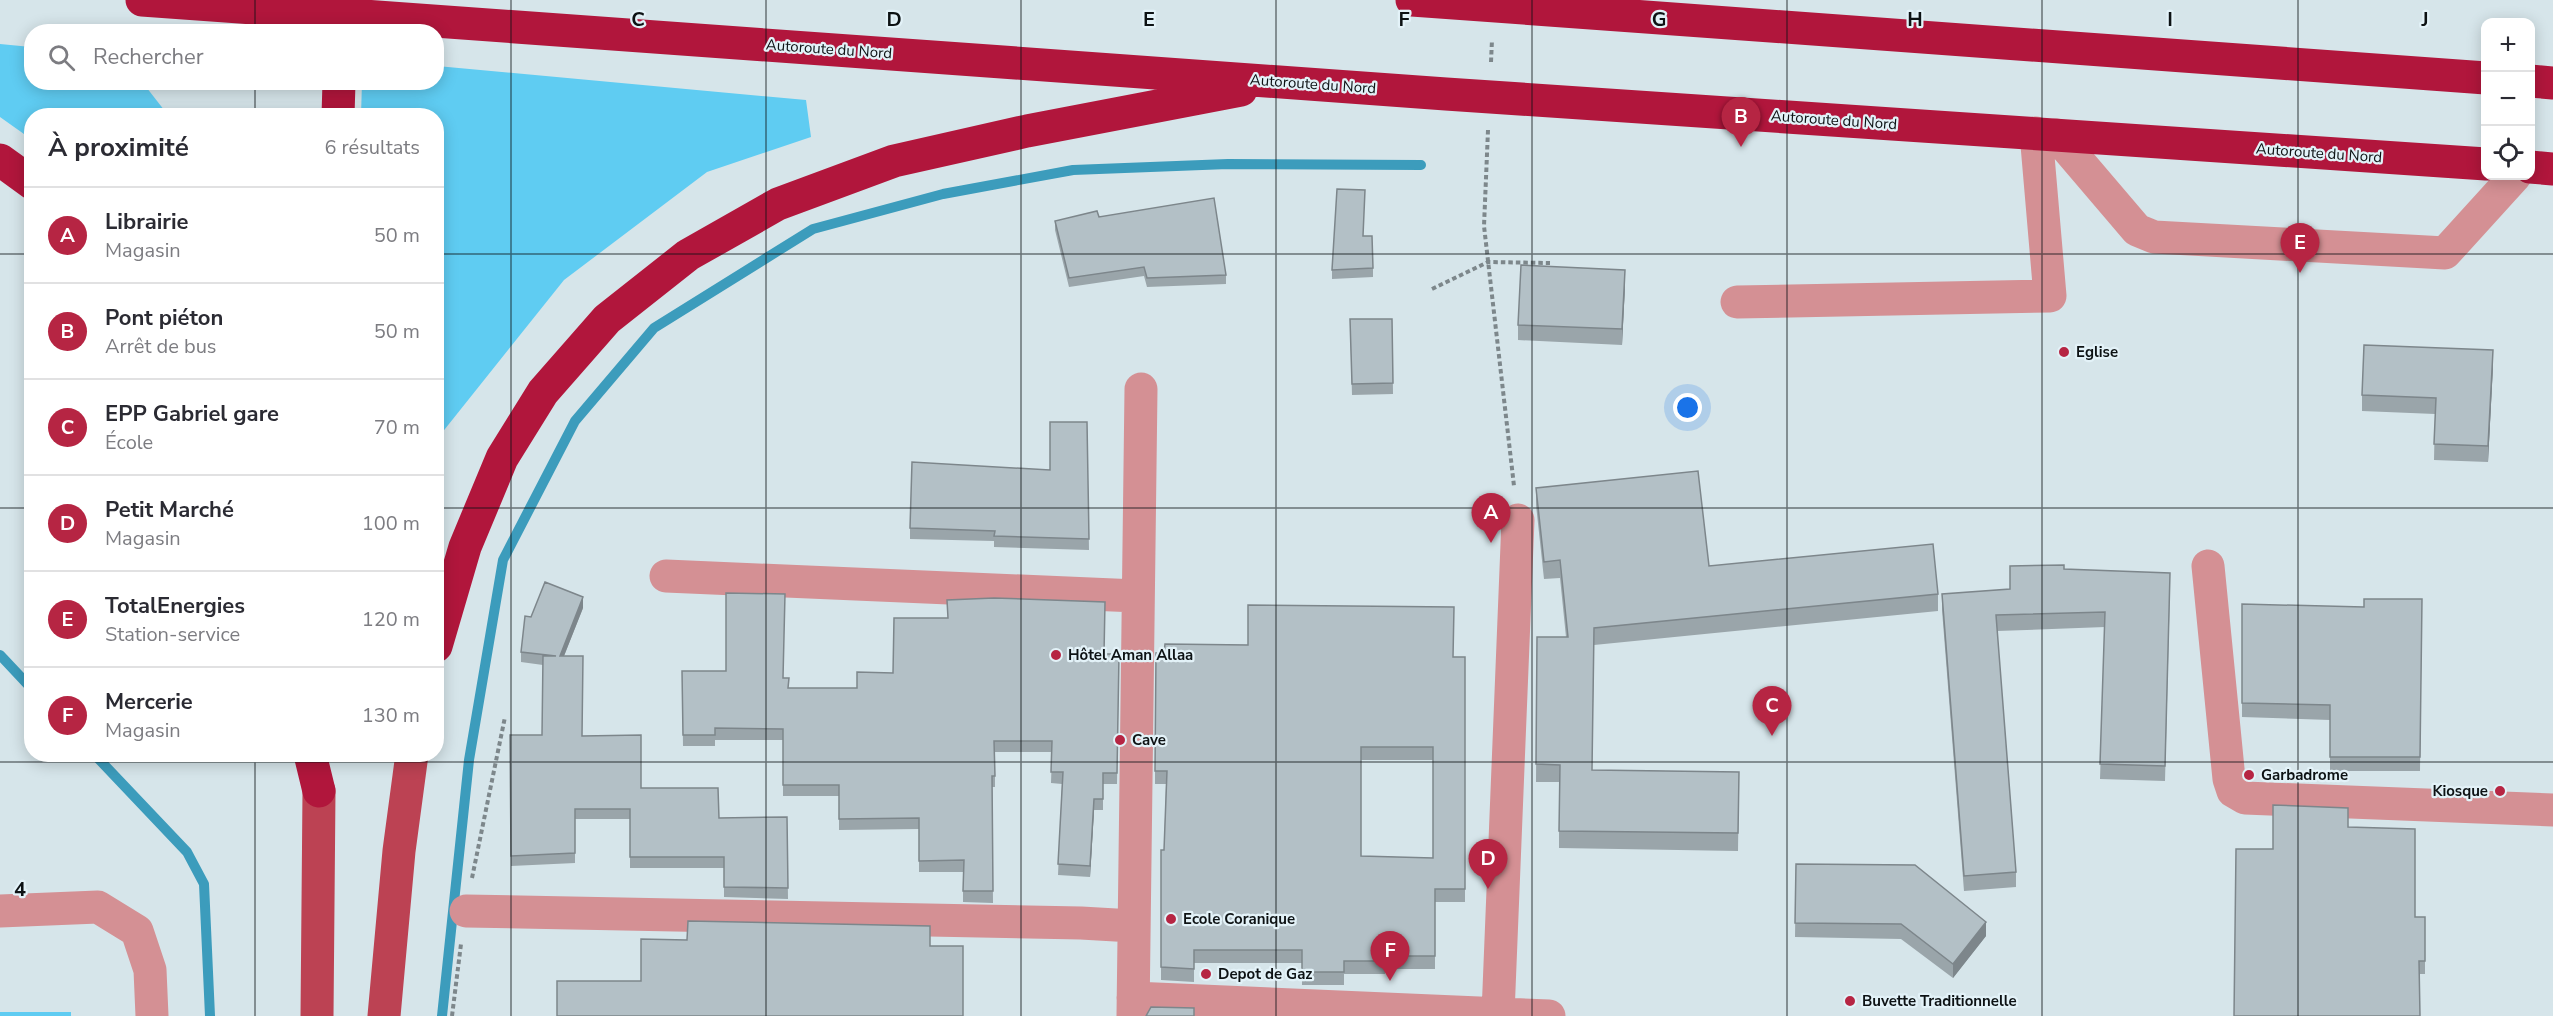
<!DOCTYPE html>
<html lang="fr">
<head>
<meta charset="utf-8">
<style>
	body { margin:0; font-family:"Nunito Sans",sans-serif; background:#f7f7f7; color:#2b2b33 }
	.controls { position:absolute; right:18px; top:18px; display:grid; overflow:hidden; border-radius:12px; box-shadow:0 3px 15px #0003 }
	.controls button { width:54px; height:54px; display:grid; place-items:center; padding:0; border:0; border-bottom:2px solid #e1e1e2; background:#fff; color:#2b2b33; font:30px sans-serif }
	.you { position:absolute; left:1688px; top:408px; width:21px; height:21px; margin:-15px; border:4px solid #fff; border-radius:50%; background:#1a73e8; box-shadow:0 0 0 9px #1a73e833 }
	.badge { display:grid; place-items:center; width:39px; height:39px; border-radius:50%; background:#b62543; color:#fff; font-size:20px; font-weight:700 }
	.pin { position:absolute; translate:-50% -50px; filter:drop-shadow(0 2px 3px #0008) }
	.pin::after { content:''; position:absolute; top:32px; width:21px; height:18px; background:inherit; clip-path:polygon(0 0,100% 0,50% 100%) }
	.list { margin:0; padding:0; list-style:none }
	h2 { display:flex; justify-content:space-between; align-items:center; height:78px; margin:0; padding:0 24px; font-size:26px }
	h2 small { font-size:20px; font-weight:400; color:#7c7c81 }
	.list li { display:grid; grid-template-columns:39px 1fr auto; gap:18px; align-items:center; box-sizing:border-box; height:96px; padding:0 24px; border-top:2px solid #e1e1e2 }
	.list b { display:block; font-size:22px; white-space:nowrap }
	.list p { margin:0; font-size:20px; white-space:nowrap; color:#7c7c81 }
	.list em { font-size:20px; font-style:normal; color:#7c7c81 }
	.icon { flex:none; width:33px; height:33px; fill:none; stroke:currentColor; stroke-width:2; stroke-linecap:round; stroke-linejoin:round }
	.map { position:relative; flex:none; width:2553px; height:1016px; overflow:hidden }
	.search { position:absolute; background:#fff; box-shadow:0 3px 15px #0003; left:24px; top:24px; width:420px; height:66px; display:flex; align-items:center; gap:15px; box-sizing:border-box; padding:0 21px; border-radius:24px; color:#7c7c81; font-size:22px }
	.panel { position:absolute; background:#fff; box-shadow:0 3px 15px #0003; left:24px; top:108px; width:420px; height:654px; border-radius:24px }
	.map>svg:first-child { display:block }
</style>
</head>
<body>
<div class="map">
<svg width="2553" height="1016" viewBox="0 0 2553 1016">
	<rect width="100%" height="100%" fill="#d6e5ea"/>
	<path fill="#5fccf2" d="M 0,44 L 31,47 L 32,82 L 143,83 L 168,115 L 32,116 L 31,139 L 0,117 Z
		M 437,66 L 806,100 L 811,137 L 707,172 L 564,280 L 437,439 L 436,116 L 361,115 L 362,83 L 436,82 Z
		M 0,1012 L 71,1012 L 71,1016 L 0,1016 Z"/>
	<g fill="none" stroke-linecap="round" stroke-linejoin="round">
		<path stroke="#3c9cbc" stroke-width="10" d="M 0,655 L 32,689
			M 94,754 L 187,852 L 204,884 L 210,1016
			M 442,1016 L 469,760 L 503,560 L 575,421 L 654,328 L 813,229 L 943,194 L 1073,170 L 1228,164 L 1421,165"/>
		<path stroke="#7d878b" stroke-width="4" stroke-dasharray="4.5 3" stroke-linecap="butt" d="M 1491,62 L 1492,40
			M 1488,130 L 1484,226 L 1514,486
			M 1432,289 L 1488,262 L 1550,263
			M 472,878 L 505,717
			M 452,1016 L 461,944"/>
		<path stroke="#d49094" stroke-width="33" d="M 2056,135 L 2137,230 L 2154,237 L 2445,253 L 2515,176
			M 1737,302 L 2050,296 L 2036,133
			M 2208,566 L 2229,779 L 2233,791 L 2245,798 L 2553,810
			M 666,576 L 1137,596
			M 0,911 L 98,907 L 137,931 L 150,970 L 152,1016
			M 466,911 L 1081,923 L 1133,926
			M 1133,998 L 1549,1016
			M 1498,1014 L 1518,520
			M 1133,1016 L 1141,389"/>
		<path stroke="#bc4253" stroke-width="33" d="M 317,1016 L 319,791
			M 384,1016 L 399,851 L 412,754"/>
		<path stroke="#b1163c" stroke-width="33" d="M 142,0 L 1446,94 L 2486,164
			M 1412,0 L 2486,78
			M 2530,81 L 2553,83
			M 338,116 L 339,82
			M 0,160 L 32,183
			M 2530,167 L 2553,169
			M 436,646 L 465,547 L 502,458 L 543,392 L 607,319 L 688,255 L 778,204 L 894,161 L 1027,131 L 1241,90
			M 310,754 L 319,791"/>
	</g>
	<path fill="#9aa5aa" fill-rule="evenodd" d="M 1099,217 L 1226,275 L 1226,284 L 1147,287 L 1144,276 L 1069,287 L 1055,230 L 1055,221 Z
		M 1373,268 L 1373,277 L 1332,279 L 1332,270 Z
		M 1625,286 L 1622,345 L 1518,340 L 1518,325 Z
		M 1350,319 L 1392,319 L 1393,394 L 1352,395 Z
		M 2493,366 L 2488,462 L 2434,460 L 2435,414 L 2362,411 L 2362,395 Z
		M 1087,422 L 1089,550 L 994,547 L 994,541 L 910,539 L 910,528 L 1050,470 Z
		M 1536,488 L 1709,566 L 1938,594 L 1938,611 L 1594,645 L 1592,770 L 1739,772 L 1738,851 L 1559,848 L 1559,782 L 1536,782 L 1537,637 L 1566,637 L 1560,578 L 1544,579 L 1536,505 Z
		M 2064,569 L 2170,588 L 2165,781 L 2100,779 L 2105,627 L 1997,631 L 2016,872 L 2016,887 L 1964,891 L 1942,610 L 1942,594 L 2010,589 Z
		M 2422,599 L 2420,771 L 2330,771 L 2330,720 L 2242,717 L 2242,703 L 2364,607 Z
		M 583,608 L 564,656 L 582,736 L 641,788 L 719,818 L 787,817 L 788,899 L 724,897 L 724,868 L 630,868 L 630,819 L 575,819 L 575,863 L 511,866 L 510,735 L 542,735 L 543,665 L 521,662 L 521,652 Z
		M 1164,653 L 1465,657 L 1465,902 L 1435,902 L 1435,969 L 1385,969 L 1385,974 L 1344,974 L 1344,985 L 1302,985 L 1302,963 L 1194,963 L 1194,982 L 1161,980 L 1161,850 L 1164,850 L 1166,784 L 1155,784 L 1155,771 ZM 1361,760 L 1433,760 L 1433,858 L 1361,856 Z
		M 1105,654 L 1119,654 L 1117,784 L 1103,784 L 1103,810 L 1094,810 L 1090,877 L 1058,875 L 1062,784 L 1051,783 L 1052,752 L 995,752 L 995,787 L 992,787 L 993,903 L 963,902 L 963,872 L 919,872 L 919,829 L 839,830 L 839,796 L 783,796 L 783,740 L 715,740 L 715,746 L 683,746 L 682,671 L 783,678 L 788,688 L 857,688 L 893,673 Z
		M 2348,827 L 2415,917 L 2425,917 L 2425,974 L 2419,974 L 2273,849 Z
		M 1796,864 L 1986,936 L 1953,978 L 1901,939 L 1795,937 Z"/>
	<path fill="#7d868b" d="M 1625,270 L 1625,286 L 1622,345 L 1622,329 Z
		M 2493,350 L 2493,366 L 2488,462 L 2488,446 Z
		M 583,597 L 583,608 L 560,666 L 560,656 Z
		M 1094,799 L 1094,810 L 1090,877 L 1090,866 Z
		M 1986,922 L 1986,936 L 1953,978 L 1953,964 Z"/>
	<path fill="#b3c0c6" stroke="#7d868b" stroke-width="1.5" fill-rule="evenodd" d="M 1337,189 L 1365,190 L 1363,236 L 1372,236 L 1373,268 L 1332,270 Z
		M 1214,198 L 1226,275 L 1147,278 L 1144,267 L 1069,278 L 1055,221 L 1097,211 L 1099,217 Z
		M 1521,265 L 1625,270 L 1622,329 L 1518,325 Z
		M 1350,319 L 1392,319 L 1393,383 L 1352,384 Z
		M 2364,345 L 2493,350 L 2488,446 L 2434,444 L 2436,398 L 2362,395 Z
		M 1050,422 L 1087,422 L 1089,539 L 994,536 L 995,531 L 910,528 L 912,462 L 1050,470 Z
		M 1698,471 L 1709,566 L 1933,544 L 1938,594 L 1594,628 L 1592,770 L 1739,772 L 1738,833 L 1559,831 L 1560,765 L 1536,764 L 1537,637 L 1568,637 L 1560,560 L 1544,562 L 1536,488 Z
		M 2064,565 L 2064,569 L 2170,573 L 2165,766 L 2100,764 L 2105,612 L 1996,615 L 2016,872 L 1964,876 L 1942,594 L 2010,589 L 2010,566 Z
		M 545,582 L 583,597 L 560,656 L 583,656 L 582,736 L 641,735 L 641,788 L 718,788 L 719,818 L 787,817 L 788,888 L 724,887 L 724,857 L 630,857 L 630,809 L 575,809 L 575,853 L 511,856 L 510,735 L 542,735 L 543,656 L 556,656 L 521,652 L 525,616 L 531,617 Z
		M 726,593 L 785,594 L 783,678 L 789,678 L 788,688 L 857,688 L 857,672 L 893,673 L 894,618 L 948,618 L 947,600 L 994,598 L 1105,602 L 1104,654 L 1119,654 L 1117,773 L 1103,773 L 1103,799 L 1094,799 L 1090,866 L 1058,864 L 1063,772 L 1051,772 L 1052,741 L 994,741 L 995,776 L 992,776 L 993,891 L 963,891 L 964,860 L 919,861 L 919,818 L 839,819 L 839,785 L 783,785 L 783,729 L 715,728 L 715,735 L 683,735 L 682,671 L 726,671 Z
		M 2364,599 L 2422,599 L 2420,757 L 2330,757 L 2330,705 L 2242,703 L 2242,604 L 2364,607 Z
		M 1248,605 L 1454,607 L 1453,657 L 1465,657 L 1465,889 L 1435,889 L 1435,956 L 1385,956 L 1385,961 L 1344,961 L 1344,972 L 1302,972 L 1302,950 L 1194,950 L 1194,969 L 1161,967 L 1161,850 L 1164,850 L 1167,771 L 1155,771 L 1156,653 L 1164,653 L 1165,644 L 1248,645 ZM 1361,747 L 1433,747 L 1433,858 L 1361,856 Z
		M 2273,805 L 2348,808 L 2348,827 L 2415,829 L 2415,917 L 2425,917 L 2425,961 L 2419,961 L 2420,1016 L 2234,1016 L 2236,849 L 2273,849 Z
		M 1796,864 L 1915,865 L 1986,922 L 1953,964 L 1901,924 L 1795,923 Z
		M 688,921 L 930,926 L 930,946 L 963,946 L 963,1016 L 557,1016 L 557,981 L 641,981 L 641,939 L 687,940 Z
		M 1151,1007 L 1194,1008 L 1194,1016 L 1146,1016 Z"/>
	<path fill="none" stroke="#0d1214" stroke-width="1.5" stroke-opacity="0.55" d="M 255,0 L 255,32M 511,0 L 511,1016M 766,0 L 766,1016M 1021,0 L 1021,1016M 1276,0 L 1276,1016M 1532,0 L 1532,1016M 1787,0 L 1787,1016M 2042,0 L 2042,1016M 2298,0 L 2298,1016M 255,82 L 255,116M 0,254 L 32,254M 436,254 L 2553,254M 0,508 L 32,508M 436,508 L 2553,508M 255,754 L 255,1016M 0,762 L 2553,762"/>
	<g fill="#b62543" stroke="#e3f2f8" stroke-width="2">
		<circle cx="2064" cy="352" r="6"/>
		<circle cx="1056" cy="655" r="6"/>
		<circle cx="1120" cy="740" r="6"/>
		<circle cx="2249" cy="775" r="6"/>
		<circle cx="2500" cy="791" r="6"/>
		<circle cx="1171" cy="919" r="6"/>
		<circle cx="1206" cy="974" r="6"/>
		<circle cx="1850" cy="1001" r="6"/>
	</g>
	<g text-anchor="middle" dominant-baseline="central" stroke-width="4.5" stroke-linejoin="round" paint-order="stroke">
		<g font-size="15" fill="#0d1214" stroke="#e3f2f8">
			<text transform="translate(829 49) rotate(4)">Autoroute du Nord</text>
			<text transform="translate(1313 84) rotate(4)">Autoroute du Nord</text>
			<text transform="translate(1834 120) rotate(4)">Autoroute du Nord</text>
			<text transform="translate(2319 153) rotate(4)">Autoroute du Nord</text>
		</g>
		<g font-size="15" font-weight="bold" fill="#0d1214" stroke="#e3f2f8" text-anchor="start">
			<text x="2076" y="352">Eglise</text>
			<text x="1068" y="655">Hôtel Aman Allaa</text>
			<text x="1132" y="740">Cave</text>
			<text x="2261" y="775">Garbadrome</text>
			<text x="2488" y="791" text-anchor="end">Kiosque</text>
			<text x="1183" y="919">Ecole Coranique</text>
			<text x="1218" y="974">Depot de Gaz</text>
			<text x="1862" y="1001">Buvette Traditionnelle</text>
		</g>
	</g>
	<g font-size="20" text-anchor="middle" font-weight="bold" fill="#0d1214" stroke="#e3f2f8" stroke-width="4.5" stroke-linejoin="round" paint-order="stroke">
		<text x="638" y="26">C</text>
		<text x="894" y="26">D</text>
		<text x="1149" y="26">E</text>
		<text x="1404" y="26">F</text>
		<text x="1659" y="26">G</text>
		<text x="1915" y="26">H</text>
		<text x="2170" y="26">I</text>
		<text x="2425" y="26">J</text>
		<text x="20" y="896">4</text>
	</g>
</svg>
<div class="controls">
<button>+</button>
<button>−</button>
<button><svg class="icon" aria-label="locate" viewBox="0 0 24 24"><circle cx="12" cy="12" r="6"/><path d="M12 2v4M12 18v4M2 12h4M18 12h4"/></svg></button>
</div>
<div class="you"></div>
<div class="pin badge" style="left:1491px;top:543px">A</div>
<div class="pin badge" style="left:1741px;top:147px">B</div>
<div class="pin badge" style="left:1772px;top:736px">C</div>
<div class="pin badge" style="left:1488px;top:889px">D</div>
<div class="pin badge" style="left:2300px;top:273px">E</div>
<div class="pin badge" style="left:1390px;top:981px">F</div>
<div class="search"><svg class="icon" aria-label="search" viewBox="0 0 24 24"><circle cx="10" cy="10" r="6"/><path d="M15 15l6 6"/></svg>Rechercher</div>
<section class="panel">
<h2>À proximité<small>6 résultats</small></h2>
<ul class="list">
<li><span class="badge">A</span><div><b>Librairie</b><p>Magasin</p></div><em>50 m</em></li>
<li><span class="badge">B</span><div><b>Pont piéton</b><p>Arrêt de bus</p></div><em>50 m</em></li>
<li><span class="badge">C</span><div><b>EPP Gabriel gare</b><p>École</p></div><em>70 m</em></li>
<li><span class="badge">D</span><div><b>Petit Marché</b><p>Magasin</p></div><em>100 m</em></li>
<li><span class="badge">E</span><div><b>TotalEnergies</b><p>Station-service</p></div><em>120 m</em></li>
<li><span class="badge">F</span><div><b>Mercerie</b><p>Magasin</p></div><em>130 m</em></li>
</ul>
</section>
</div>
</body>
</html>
